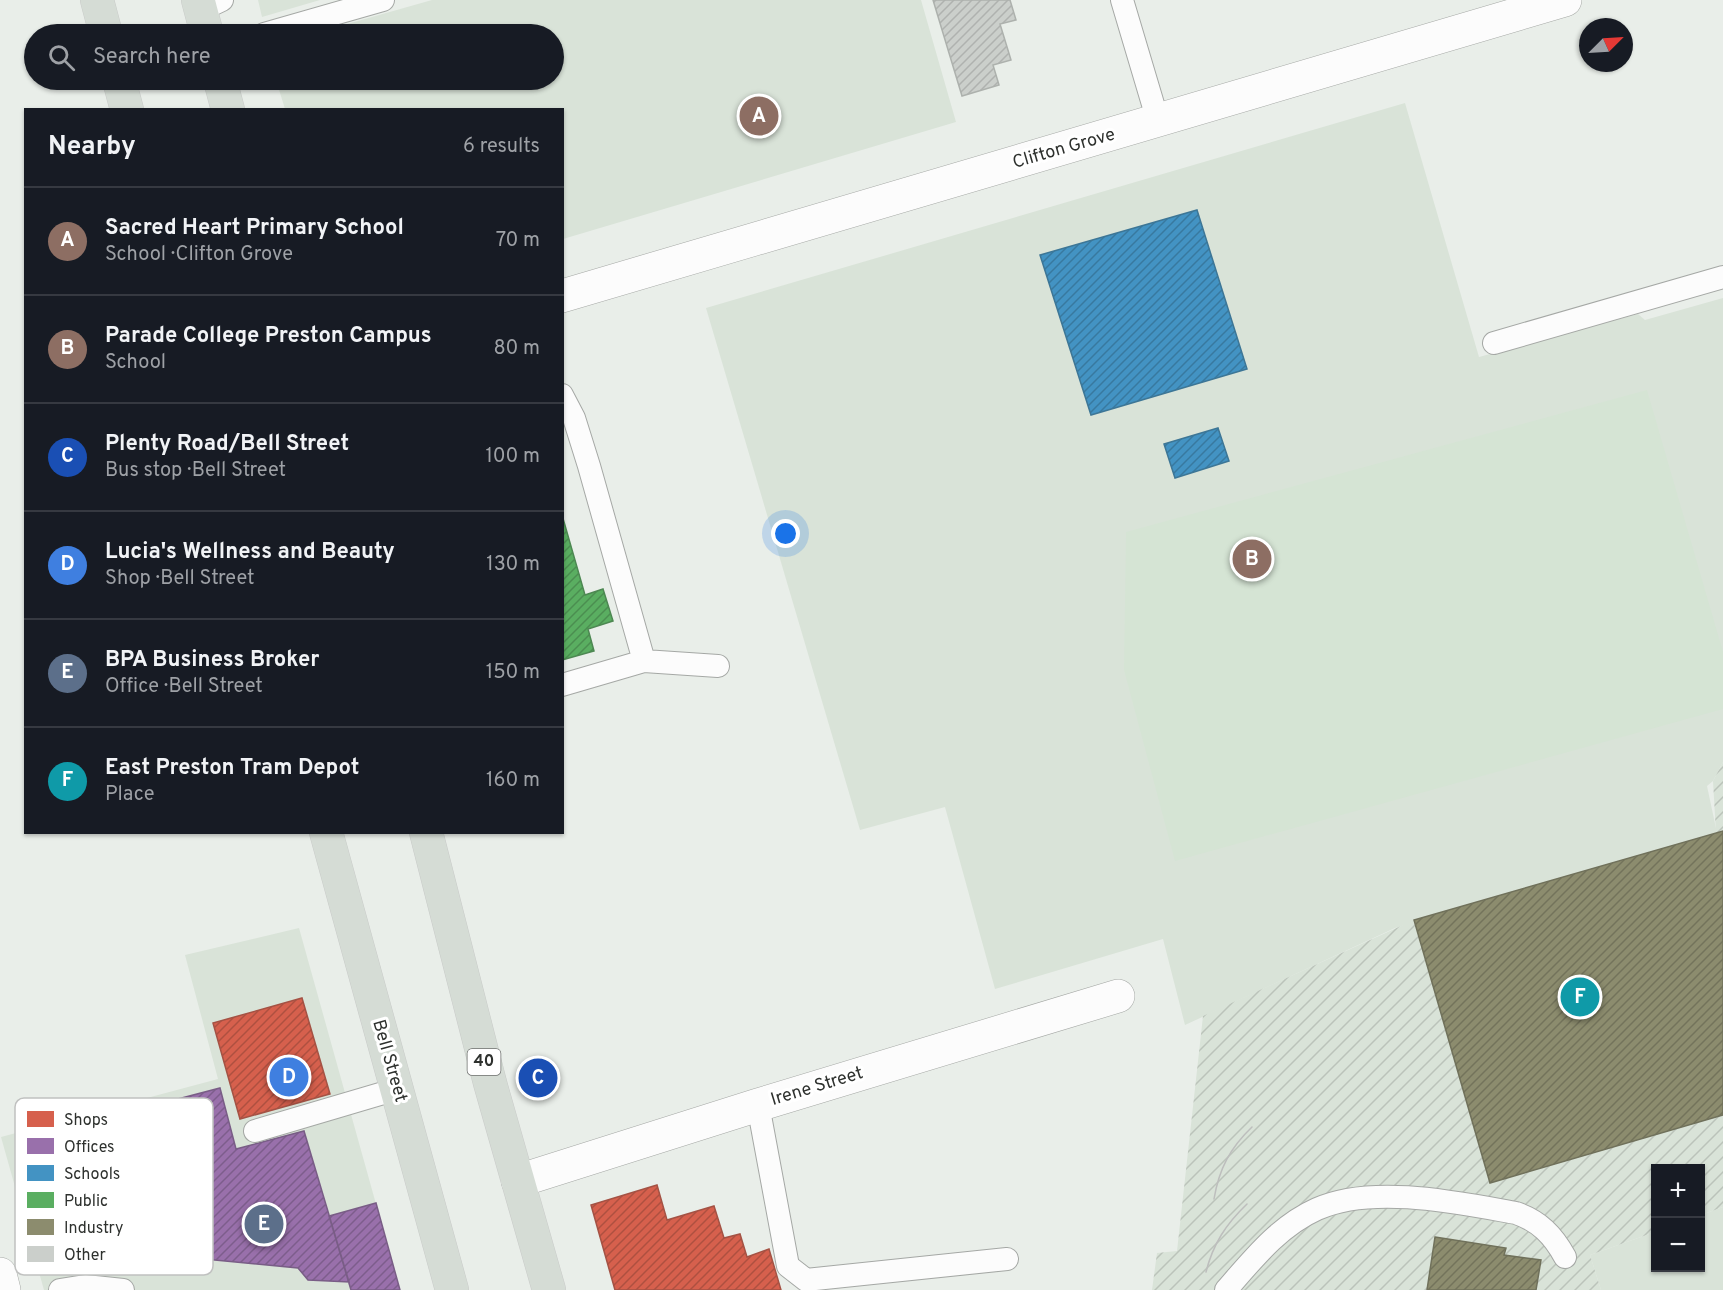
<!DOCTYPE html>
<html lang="en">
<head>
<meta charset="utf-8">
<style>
	body { margin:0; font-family:Overpass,sans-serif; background:#242831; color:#f1f3f6 }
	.controls { position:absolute; right:18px; bottom:18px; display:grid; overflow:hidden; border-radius:0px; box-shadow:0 2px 4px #0004 }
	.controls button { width:54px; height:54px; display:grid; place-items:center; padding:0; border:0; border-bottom:2px solid #363941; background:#171b24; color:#f1f3f6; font:30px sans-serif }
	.compass { position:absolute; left:1579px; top:18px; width:54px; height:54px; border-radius:50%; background:#171b24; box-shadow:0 2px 4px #0004; rotate:66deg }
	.you { position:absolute; left:786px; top:534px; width:21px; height:21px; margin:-15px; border:4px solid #fff; border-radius:50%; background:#1a73e8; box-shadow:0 0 0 9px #1a73e833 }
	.badge { display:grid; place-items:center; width:39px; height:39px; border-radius:50%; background:#6f736f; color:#fff; font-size:20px; font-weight:700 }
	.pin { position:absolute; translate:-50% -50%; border:3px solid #fff; box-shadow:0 2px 6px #0006 }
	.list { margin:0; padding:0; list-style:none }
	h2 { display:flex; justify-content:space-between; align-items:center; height:78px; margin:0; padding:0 24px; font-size:26px }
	h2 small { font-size:20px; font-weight:400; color:#9ea1a6 }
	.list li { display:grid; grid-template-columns:39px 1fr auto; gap:18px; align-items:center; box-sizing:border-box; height:108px; padding:0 24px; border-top:2px solid #363941 }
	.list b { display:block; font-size:22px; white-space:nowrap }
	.list p { margin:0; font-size:20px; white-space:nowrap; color:#9ea1a6 }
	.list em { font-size:20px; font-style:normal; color:#9ea1a6 }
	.icon { flex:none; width:33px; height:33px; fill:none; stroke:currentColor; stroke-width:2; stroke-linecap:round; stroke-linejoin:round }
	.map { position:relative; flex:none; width:1723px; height:1290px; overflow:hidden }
	.search { position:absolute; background:#171b24; box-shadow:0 2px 4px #0004; left:24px; top:24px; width:540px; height:66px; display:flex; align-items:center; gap:15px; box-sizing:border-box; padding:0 21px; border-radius:33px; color:#9ea1a6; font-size:22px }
	.panel { position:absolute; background:#171b24; box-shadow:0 2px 4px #0004; left:24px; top:108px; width:540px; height:726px; border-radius:0px }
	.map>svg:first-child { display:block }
</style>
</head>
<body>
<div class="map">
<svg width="1723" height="1290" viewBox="0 0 1723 1290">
	<defs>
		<pattern id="industrial-furrows" width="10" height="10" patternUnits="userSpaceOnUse" patternTransform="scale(1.5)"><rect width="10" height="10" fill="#d9e3d8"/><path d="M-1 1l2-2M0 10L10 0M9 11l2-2" fill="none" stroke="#bbc3ba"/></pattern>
		<pattern id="shops-hatch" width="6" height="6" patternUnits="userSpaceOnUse" patternTransform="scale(1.5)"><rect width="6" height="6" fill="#d6604d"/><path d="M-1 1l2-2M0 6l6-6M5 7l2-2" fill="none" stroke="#ae5040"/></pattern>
		<pattern id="offices-hatch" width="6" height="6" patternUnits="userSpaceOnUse" patternTransform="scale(1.5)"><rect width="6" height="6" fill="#9970ab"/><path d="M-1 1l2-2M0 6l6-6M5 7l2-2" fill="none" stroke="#7d5d8c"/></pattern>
		<pattern id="schools-hatch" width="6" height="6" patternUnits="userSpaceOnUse" patternTransform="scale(1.5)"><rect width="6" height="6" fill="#4393c3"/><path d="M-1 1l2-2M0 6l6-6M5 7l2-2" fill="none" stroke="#38799f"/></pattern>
		<pattern id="public-hatch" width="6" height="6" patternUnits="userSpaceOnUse" patternTransform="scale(1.5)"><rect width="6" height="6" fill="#5aae61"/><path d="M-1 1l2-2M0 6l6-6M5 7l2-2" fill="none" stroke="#4b8e50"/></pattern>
		<pattern id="industry-hatch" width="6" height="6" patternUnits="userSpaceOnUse" patternTransform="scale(1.5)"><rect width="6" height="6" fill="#8c8c6e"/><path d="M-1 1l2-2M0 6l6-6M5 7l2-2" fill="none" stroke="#73735b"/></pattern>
		<pattern id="building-hatch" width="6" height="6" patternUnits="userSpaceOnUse" patternTransform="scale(1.5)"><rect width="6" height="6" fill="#cbcfcb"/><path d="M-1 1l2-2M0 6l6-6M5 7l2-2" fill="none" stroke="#afb2af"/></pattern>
	</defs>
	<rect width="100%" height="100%" fill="#e9eee9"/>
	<path fill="#d9e3d8" d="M 258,0 L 320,0 L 262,17 Z
		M 432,0 L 921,0 L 956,122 L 563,239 L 562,110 L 285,109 L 276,80 L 554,80 L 554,34 L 312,34 Z
		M 1405,103 L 1479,357 L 1638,314 L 1645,320 L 1723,298 L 1723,762 L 1713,781 L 1707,786 L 1717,833 L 1395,928 L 1185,1025 L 1163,939 L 995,989 L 945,807 L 860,830 L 706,308 Z
		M 299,928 L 400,1290 L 44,1290 L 1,1137 L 218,1079 L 185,955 Z
		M 1723,1207 L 1723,1290 L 1601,1290 L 1590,1255 L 1655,1232 L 1656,1268 L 1700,1268 L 1701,1215 Z"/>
	<path fill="url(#industrial-furrows)" d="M 1723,762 L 1723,1207 L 1701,1215 L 1700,1168 L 1656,1168 L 1655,1232 L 1590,1255 L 1601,1290 L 1152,1290 L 1157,1253 L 1177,1251 L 1203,1016 L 1414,920 L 1716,833 L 1713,781 Z"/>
	<path fill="#d5e4d4" d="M 1647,390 L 1723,652 L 1723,709 L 1175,861 L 1124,670 L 1126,532 Z"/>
	<path fill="url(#shops-hatch)" stroke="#a45244" stroke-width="1.5" d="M 302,998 L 330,1094 L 240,1119 L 213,1023 Z
		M 657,1185 L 667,1220 L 714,1206 L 724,1238 L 740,1234 L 747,1257 L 769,1249 L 781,1290 L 615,1290 L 591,1205 Z"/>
	<path fill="url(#offices-hatch)" stroke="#795d86" stroke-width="1.5" d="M 220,1088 L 236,1149 L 304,1131 L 349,1282 L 308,1280 L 298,1268 L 132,1252 L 119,1268 L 84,1265 L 48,1133 Z
		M 376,1203 L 400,1290 L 351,1290 L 329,1216 Z"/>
	<path fill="url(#schools-hatch)" stroke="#3d7696" stroke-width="1.5" d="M 1197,210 L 1247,369 L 1091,415 L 1040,255 Z
		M 1218,428 L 1229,461 L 1175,478 L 1164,444 Z"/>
	<path fill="url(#public-hatch)" stroke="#4d8852" stroke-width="1.5" d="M 562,515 L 585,595 L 603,589 L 613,621 L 588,629 L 594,651 L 562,660 Z"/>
	<path fill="url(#industry-hatch)" stroke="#70715b" stroke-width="1.5" d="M 1723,831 L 1723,1115 L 1490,1183 L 1414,920 Z
		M 1435,1237 L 1506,1248 L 1504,1255 L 1541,1260 L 1536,1290 L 1427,1290 Z"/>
	<path fill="url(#building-hatch)" stroke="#adb1ad" stroke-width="1.5" d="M 933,0 L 1010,0 L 1016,20 L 1000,24 L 1011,60 L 993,65 L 999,85 L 962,96 Z"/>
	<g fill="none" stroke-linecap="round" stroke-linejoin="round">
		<g stroke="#a5a8a5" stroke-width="24">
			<path id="lane" d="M 1122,0 L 1158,121
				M 201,10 L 222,0
				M 264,34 L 383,0
				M 1494,343 L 1723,277
				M 562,395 L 574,418 L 589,466 L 644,661 L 718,666
				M 562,685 L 644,661
				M 758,1105 L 788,1266 L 806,1280 L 1007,1259
				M 255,1131 L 397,1089
				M 60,1290 L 85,1286 L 123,1290
				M 1226,1290 C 1253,1259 1279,1226 1317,1209 C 1372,1184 1460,1203 1516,1213 C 1539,1221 1553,1235 1565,1257"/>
		</g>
		<g stroke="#a5a8a5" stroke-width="34">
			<path id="street" d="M 562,296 L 1565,0
				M 518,1181 L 758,1105 L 1118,996
				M 0,1274 L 4,1290"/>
		</g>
		<g stroke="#c9cbc9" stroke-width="34">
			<path id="highway" d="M 97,0 L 106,34
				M 198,0 L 207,34
				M 119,80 L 127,110
				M 220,80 L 228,110
				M 326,832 L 452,1290
				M 426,832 L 490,1083 L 549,1290"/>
		</g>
		<use href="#lane" stroke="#fcfcfc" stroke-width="22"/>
		<use href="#street" stroke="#fcfcfc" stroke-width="33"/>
		<use href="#highway" stroke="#d5dcd5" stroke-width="33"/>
		<path stroke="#bdbebd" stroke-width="1.5" d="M 1214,1199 C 1219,1169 1230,1148 1252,1127
			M 1206,1272 C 1213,1244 1226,1224 1247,1204"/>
	</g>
	<g text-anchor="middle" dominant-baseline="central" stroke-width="6" stroke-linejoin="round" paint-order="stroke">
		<rect fill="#fff" stroke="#6d6f6d" stroke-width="1.5" x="467.5" y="1049" width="33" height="26" rx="4.5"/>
		<g font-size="16" font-weight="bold" fill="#2e312e">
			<text x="484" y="1062">40</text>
		</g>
		<g font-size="18" fill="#2e312e" stroke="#fff">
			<text transform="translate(1064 149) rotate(-16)">Clifton Grove</text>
			<text transform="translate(389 1061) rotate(74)">Bell Street</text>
			<text transform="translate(817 1087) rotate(-17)">Irene Street</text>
		</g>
	</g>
	<rect x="15" y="1098" width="198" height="177" rx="9" fill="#fff" stroke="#c0c1c0" stroke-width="1.5"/>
	<rect x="27" y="1111" width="27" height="16" fill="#d6604d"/>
	<rect x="27" y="1138" width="27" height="16" fill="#9970ab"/>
	<rect x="27" y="1165" width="27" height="16" fill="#4393c3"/>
	<rect x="27" y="1192" width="27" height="16" fill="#5aae61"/>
	<rect x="27" y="1219" width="27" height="16" fill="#8c8c6e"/>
	<rect x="27" y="1246" width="27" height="16" fill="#cbcfcb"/>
	<g font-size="16" fill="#2e312e">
		<text x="64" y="1125">Shops</text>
		<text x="64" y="1152">Offices</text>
		<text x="64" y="1179">Schools</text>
		<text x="64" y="1206">Public</text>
		<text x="64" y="1233">Industry</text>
		<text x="64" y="1260">Other</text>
	</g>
</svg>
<div class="controls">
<button>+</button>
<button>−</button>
</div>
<svg class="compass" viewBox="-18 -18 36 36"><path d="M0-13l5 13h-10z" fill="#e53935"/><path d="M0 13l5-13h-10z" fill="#9ea1a6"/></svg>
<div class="you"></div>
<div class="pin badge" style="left:759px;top:116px;background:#8d6e63">A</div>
<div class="pin badge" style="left:1252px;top:559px;background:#8d6e63">B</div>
<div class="pin badge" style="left:538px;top:1078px;background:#1a4fb4">C</div>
<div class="pin badge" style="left:289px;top:1077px;background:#3f7fe0">D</div>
<div class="pin badge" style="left:264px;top:1224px;background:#5c6f8a">E</div>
<div class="pin badge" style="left:1580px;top:997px;background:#0f9aa8">F</div>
<div class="search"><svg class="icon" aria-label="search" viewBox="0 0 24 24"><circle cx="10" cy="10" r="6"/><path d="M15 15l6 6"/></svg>Search here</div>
<section class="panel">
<h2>Nearby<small>6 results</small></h2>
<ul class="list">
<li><span class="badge" style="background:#8d6e63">A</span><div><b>Sacred Heart Primary School</b><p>School · Clifton Grove</p></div><em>70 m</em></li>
<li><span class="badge" style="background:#8d6e63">B</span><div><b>Parade College Preston Campus</b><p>School</p></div><em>80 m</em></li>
<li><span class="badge" style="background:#1a4fb4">C</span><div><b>Plenty Road/Bell Street</b><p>Bus stop · Bell Street</p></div><em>100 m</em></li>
<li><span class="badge" style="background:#3f7fe0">D</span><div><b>Lucia's Wellness and Beauty</b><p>Shop · Bell Street</p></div><em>130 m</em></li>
<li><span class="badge" style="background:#5c6f8a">E</span><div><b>BPA Business Broker</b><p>Office · Bell Street</p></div><em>150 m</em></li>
<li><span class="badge" style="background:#0f9aa8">F</span><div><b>East Preston Tram Depot</b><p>Place</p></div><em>160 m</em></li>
</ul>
</section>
</div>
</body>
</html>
